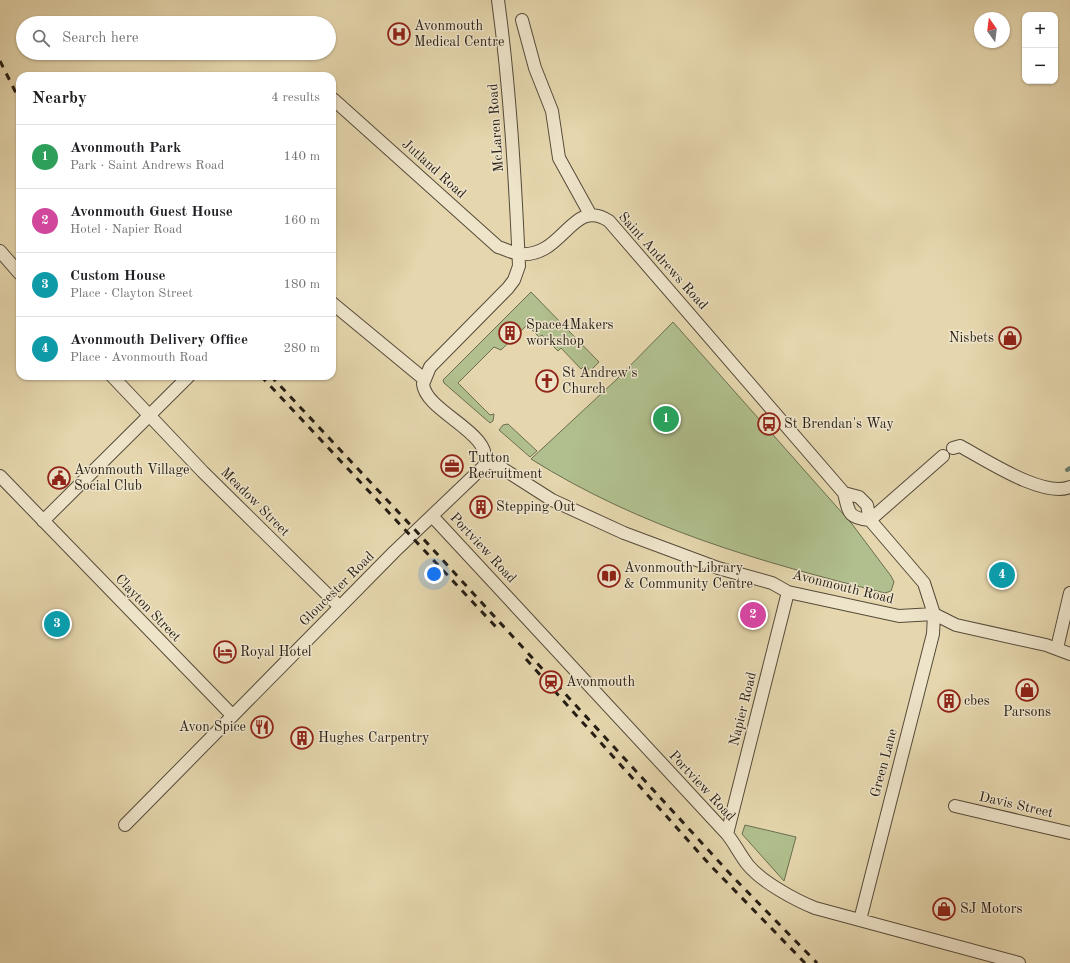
<!DOCTYPE html>
<html lang="en">
<head>
<meta charset="utf-8">
<style>
	body { margin:0; font-family:"Old Standard TT",serif; background:#f6f6f6; color:#202124 }
	.controls { position:absolute; right:12px; top:12px; display:grid; overflow:hidden; border-radius:8px; box-shadow:0 1px 3px #0004 }
	.controls button { width:36px; height:36px; display:grid; place-items:center; padding:0; border:0; border-bottom:1px solid #e0e0e0; background:#fff; color:#202124; font:20px sans-serif }
	.compass { position:absolute; left:974px; top:12px; width:36px; height:36px; border-radius:50%; background:#fff; box-shadow:0 1px 3px #0004; rotate:346deg }
	.you { position:absolute; left:434px; top:574px; width:14px; height:14px; margin:-10px; border:3px solid #fff; border-radius:50%; background:#1a73e8; box-shadow:0 0 0 6px #1a73e833 }
	.badge { display:grid; place-items:center; width:26px; height:26px; border-radius:50%; background:#8f2418; color:#fff; font-size:13px; font-weight:700 }
	.pin { position:absolute; translate:-50% -50%; border:2px solid #fff; box-shadow:0 1px 4px #0006 }
	.list { margin:0; padding:0; list-style:none }
	h2 { display:flex; justify-content:space-between; align-items:center; height:52px; margin:0; padding:0 16px; font-size:17px }
	h2 small { font-size:13px; font-weight:400; color:#757577 }
	.list li { display:grid; grid-template-columns:26px 1fr auto; gap:12px; align-items:center; box-sizing:border-box; height:64px; padding:0 16px; border-top:1px solid #e0e0e0 }
	.list b { display:block; font-size:15px; white-space:nowrap }
	.list p { margin:0; font-size:13px; white-space:nowrap; color:#757577 }
	.list em { font-size:13px; font-style:normal; color:#757577 }
	.icon { flex:none; width:22px; height:22px; fill:none; stroke:currentColor; stroke-width:2; stroke-linecap:round; stroke-linejoin:round }
	.map { position:relative; flex:none; width:1070px; height:963px; overflow:hidden }
	.search { position:absolute; background:#fff; box-shadow:0 1px 3px #0004; left:16px; top:16px; width:320px; height:44px; display:flex; align-items:center; gap:10px; box-sizing:border-box; padding:0 14px; border-radius:22px; color:#757577; font-size:15px }
	.panel { position:absolute; background:#fff; box-shadow:0 1px 3px #0004; left:16px; top:72px; width:320px; height:308px; border-radius:12px }
	.map>svg:first-child { display:block }
</style>
</head>
<body>
<div class="map">
<svg width="1070" height="963" viewBox="0 0 1070 963">
	<rect width="100%" height="100%" fill="#e5d6ad"/>
	<filter id="stains"><feTurbulence type="fractalNoise" baseFrequency=".005" numOctaves="4"/><feColorMatrix values="0 0 0 0 .2 0 0 0 0 .09 0 0 0 0 .02 0 0 0 .5 -.17"/></filter>
	<radialGradient id="worn" r=".72"><stop offset=".6" stop-color="#630" stop-opacity="0"/><stop offset="1" stop-color="#630" stop-opacity=".3"/></radialGradient>
	<path fill="#b0bf8d" stroke="#6a6e50" d="M 531,292 L 599,362 L 590,371 L 585,365 L 581,369 L 561,348 L 558,351 L 542,335 L 539,337 L 527,325 L 501,350 L 494,347 L 458,383 L 490,415 L 494,414 L 493,421 L 490,423 L 444,383 L 443,380 Z
		M 673,322 L 852,524 L 891,576 L 894,582 L 891,591 L 885,593 C 760,562 641,528 531,459 L 616,380 Z
		M 508,424 L 537,451 L 530,457 L 499,430 L 503,425 Z
		M 745,825 L 796,837 L 784,881 L 742,834 Z"/>
	<g fill="none" stroke-linecap="round" stroke-linejoin="round">
		<path stroke="#697b6c" stroke-width="4" d="M 1067,470 L 1070,468"/>
		<g stroke="#554b3a" stroke-width="14">
			<path id="street" d="M 522,20 L 535,68 L 552,111 L 559,158 L 590,214
				M 333,99 L 498,247 C 505,249 512,253 519,254 C 563,259 572,196 609,221 L 844,493 C 849,513 848,518 870,520
				M 0,251 L 20,274
				M 332,303 L 424,379
				M 112,376 L 203,472 L 340,607
				M 953,448 L 960,446 C 986,460 1043,498 1070,487
				M 486,461 L 497,465 L 552,500 L 624,533 L 718,568 L 772,583 L 788,592 L 899,616 L 934,614 L 956,625 L 1046,645 L 1070,654
				M 0,476 L 232,715
				M 844,493 L 859,497 L 867,505 L 870,520 L 924,583 L 934,614 L 933,634 L 860,920
				M 433,517 L 727,834 C 735,844 740,855 748,865 C 762,882 795,900 815,908 L 1019,963
				M 870,520 L 943,456
				M 43,521 L 189,376
				M 1057,648 L 1070,593
				M 955,806 L 1070,833
				M 125,825 L 394,552 L 484,466 C 496,433 426,413 423,384 L 430,367 L 508,288 L 514,280 L 519,266 C 515,177 510,88 498,0
				M 727,834 L 788,592"/>
		</g>
		<use href="#street" stroke="#eee4ca" stroke-width="12"/>
		<path stroke="#251d14" stroke-width="3" stroke-dasharray="7 7" stroke-linecap="butt" d="M 0,61 L 20,101
			M 261,376 L 497,628
			M 271,376 L 417,532 L 733,877 L 817,963
			M 526,659 L 710,865 L 805,963"/>
	</g>
	<defs>
		<g id="hospital-ring" transform="scale(1.15)"><circle r="9.5" fill="#eee4ca" stroke="#8f2418" stroke-width="1.5"/><path d="M-5-5h3v3.5h4V-5h3V5h-3V1.5h-4V5h-3Z" fill="#8f2418"/></g>
		<g id="building-ring" transform="scale(1.15)"><circle r="9.5" fill="#eee4ca" stroke="#8f2418" stroke-width="1.5"/><path d="M-4-6H4V6H1V3H-1V6H-4ZM-2.5-4.3h1.7v1.8h-1.7ZM.8-4.3h1.7v1.8H.8ZM-2.5-1h1.7V.8h-1.7ZM.8-1h1.7V.8H.8Z" fill="#8f2418"/></g>
		<g id="shop-ring" transform="scale(1.15)"><circle r="9.5" fill="#eee4ca" stroke="#8f2418" stroke-width="1.5"/><path d="M-5-2.5h2.3a2.7 3.5 0 0 1 5.4 0H5L5.5 6h-11ZM-1.5-2.5h3a1.5 2.3 0 0 0-3 0Z" fill="#8f2418"/></g>
		<g id="church-ring" transform="scale(1.15)"><circle r="9.5" fill="#eee4ca" stroke="#8f2418" stroke-width="1.5"/><path d="M-1.2-6h2.4v3.5h3.3v2.4h-3.3V6h-2.4V-.1h-3.3v-2.4h3.3Z" fill="#8f2418"/></g>
		<g id="bus-ring" transform="scale(1.15)"><circle r="9.5" fill="#eee4ca" stroke="#8f2418" stroke-width="1.5"/><path d="M-5-6H5V4H4V6H2V4H-2V6H-4V4H-5ZM-3.5-4V0h7V-4ZM-3.5 1.2v1.5H-2V1.2ZM2 1.2v1.5H3.5V1.2Z" fill="#8f2418"/></g>
		<g id="office-ring" transform="scale(1.15)"><circle r="9.5" fill="#eee4ca" stroke="#8f2418" stroke-width="1.5"/><path d="M-6-3h4V-5.5h4V-3h4V5H-6ZM-1-4.5V-3h2v-1.5ZM-6 0V1H6V0Z" fill="#8f2418"/></g>
		<g id="civic-ring" transform="scale(1.15)"><circle r="9.5" fill="#eee4ca" stroke="#8f2418" stroke-width="1.5"/><path d="M-.6-6.5H3V-4.5H.6V-3L4-1V1h2V6H-6V1h2V-1L-.6-3ZM-1.2 2.5V6h2.4V2.5Z" fill="#8f2418"/></g>
		<g id="library-ring" transform="scale(1.15)"><circle r="9.5" fill="#eee4ca" stroke="#8f2418" stroke-width="1.5"/><path d="M-6-4Q-3-5.5-.7-3.5V5Q-3 3-6 4ZM6-4Q3-5.5 .7-3.5V5Q3 3 6 4Z" fill="#8f2418"/></g>
		<g id="hotel-ring" transform="scale(1.15)"><circle r="9.5" fill="#eee4ca" stroke="#8f2418" stroke-width="1.5"/><path d="M-6-4.5h1.5V1H6V5H4.5V3h-9V5H-6ZM-4 0a1.8 1.8 0 1 1 3.6 0ZM.5 0V-2.5h3Q6-2.5 6 0Z" fill="#8f2418"/></g>
		<g id="station-ring" transform="scale(1.15)"><circle r="9.5" fill="#eee4ca" stroke="#8f2418" stroke-width="1.5"/><path d="M-3-6H3Q5-6 5-4V2Q5 4 3 4L4.5 6H3L1.5 4h-3L-3 6H-4.5L-3 4Q-5 4-5 2V-4Q-5-6-3-6ZM-3.5-4v3h7v-3ZM-3.5 1v1.5H-2V1ZM2 1v1.5H3.5V1Z" fill="#8f2418"/></g>
		<g id="restaurant-ring" transform="scale(1.15)"><circle r="9.5" fill="#eee4ca" stroke="#8f2418" stroke-width="1.5"/><path d="M-5-6h1v4h1v-4h1v4h1v-4h1v5L-1.5 .5V6h-2V.5L-5-1ZM5-6V6H3V1.5H1.5Q1.5-4 5-6Z" fill="#8f2418"/></g>
	</defs>
	<g fill-rule="evenodd">
		<use href="#hospital-ring" x="399" y="34"/>
		<use href="#building-ring" x="510" y="333"/>
		<use href="#shop-ring" x="1010" y="338"/>
		<use href="#church-ring" x="547" y="381"/>
		<use href="#bus-ring" x="769" y="424"/>
		<use href="#office-ring" x="452" y="466"/>
		<use href="#civic-ring" x="59" y="478"/>
		<use href="#building-ring" x="481" y="507"/>
		<use href="#library-ring" x="609" y="576"/>
		<use href="#hotel-ring" x="225" y="652"/>
		<use href="#station-ring" x="551" y="682"/>
		<use href="#shop-ring" x="1027" y="690"/>
		<use href="#building-ring" x="949" y="701"/>
		<use href="#restaurant-ring" x="262" y="727"/>
		<use href="#building-ring" x="302" y="738"/>
		<use href="#shop-ring" x="944" y="909"/>
	</g>
	<g text-anchor="middle" dominant-baseline="central" stroke-width="3" stroke-linejoin="round" paint-order="stroke">
		<g font-size="14" fill="#251d14" stroke="#eee4ca" text-anchor="start">
			<text x="414" y="26">Avonmouth<tspan x="414" dy="16">Medical Centre</tspan></text>
			<text x="526" y="325">Space4Makers<tspan x="526" dy="16">workshop</tspan></text>
			<text x="994" y="338" text-anchor="end">Nisbets</text>
			<text x="562" y="373">St Andrew's<tspan x="562" dy="16">Church</tspan></text>
			<text x="784" y="424">St Brendan's Way</text>
			<text x="468" y="458">Tutton<tspan x="468" dy="16">Recruitment</tspan></text>
			<text x="74" y="470">Avonmouth Village<tspan x="74" dy="16">Social Club</tspan></text>
			<text x="496" y="507">Stepping Out</text>
			<text x="624" y="568">Avonmouth Library<tspan x="624" dy="16">&amp; Community Centre</tspan></text>
			<text x="240" y="652">Royal Hotel</text>
			<text x="566" y="682">Avonmouth</text>
			<text x="964" y="701">cbes</text>
			<text x="1027" y="712" text-anchor="middle">Parsons</text>
			<text x="246" y="727" text-anchor="end">Avon Spice</text>
			<text x="318" y="738">Hughes Carpentry</text>
			<text x="960" y="909">SJ Motors</text>
		</g>
		<g font-size="14" fill="#251d14" stroke="#eee4ca">
			<text transform="translate(496 128) rotate(-94)">McLaren Road</text>
			<text transform="translate(434 169) rotate(42)">Jutland Road</text>
			<text transform="translate(663 261) rotate(48)">Saint Andrews Road</text>
			<text transform="translate(255 502) rotate(45)">Meadow Street</text>
			<text transform="translate(483 548) rotate(47)">Portview Road</text>
			<text transform="translate(843 587) rotate(14)">Avonmouth Road</text>
			<text transform="translate(337 589) rotate(-45)">Gloucester Road</text>
			<text transform="translate(148 608) rotate(46)">Clayton Street</text>
			<text transform="translate(743 709) rotate(-76)">Napier Road</text>
			<text transform="translate(884 763) rotate(-75)">Green Lane</text>
			<text transform="translate(702 786) rotate(47)">Portview Road</text>
			<text transform="translate(1016 805) rotate(13)">Davis Street</text>
		</g>
	</g>
	<rect width="100%" height="100%" filter="url(#stains)"/>
	<rect width="100%" height="100%" fill="url(#worn)"/>
</svg>
<div class="controls">
<button>+</button>
<button>−</button>
</div>
<svg class="compass" viewBox="-18 -18 36 36"><path d="M0-13l5 13h-10z" fill="#e53935"/><path d="M0 13l5-13h-10z" fill="#757577"/></svg>
<div class="you"></div>
<div class="pin badge" style="left:666px;top:419px;background:#2e9e5b">1</div>
<div class="pin badge" style="left:753px;top:615px;background:#d1479c">2</div>
<div class="pin badge" style="left:57px;top:624px;background:#0f9aa8">3</div>
<div class="pin badge" style="left:1002px;top:575px;background:#0f9aa8">4</div>
<div class="search"><svg class="icon" aria-label="search" viewBox="0 0 24 24"><circle cx="10" cy="10" r="6"/><path d="M15 15l6 6"/></svg>Search here</div>
<section class="panel">
<h2>Nearby<small>4 results</small></h2>
<ul class="list">
<li><span class="badge" style="background:#2e9e5b">1</span><div><b>Avonmouth Park</b><p>Park · Saint Andrews Road</p></div><em>140 m</em></li>
<li><span class="badge" style="background:#d1479c">2</span><div><b>Avonmouth Guest House</b><p>Hotel · Napier Road</p></div><em>160 m</em></li>
<li><span class="badge" style="background:#0f9aa8">3</span><div><b>Custom House</b><p>Place · Clayton Street</p></div><em>180 m</em></li>
<li><span class="badge" style="background:#0f9aa8">4</span><div><b>Avonmouth Delivery Office</b><p>Place · Avonmouth Road</p></div><em>280 m</em></li>
</ul>
</section>
</div>
</body>
</html>
